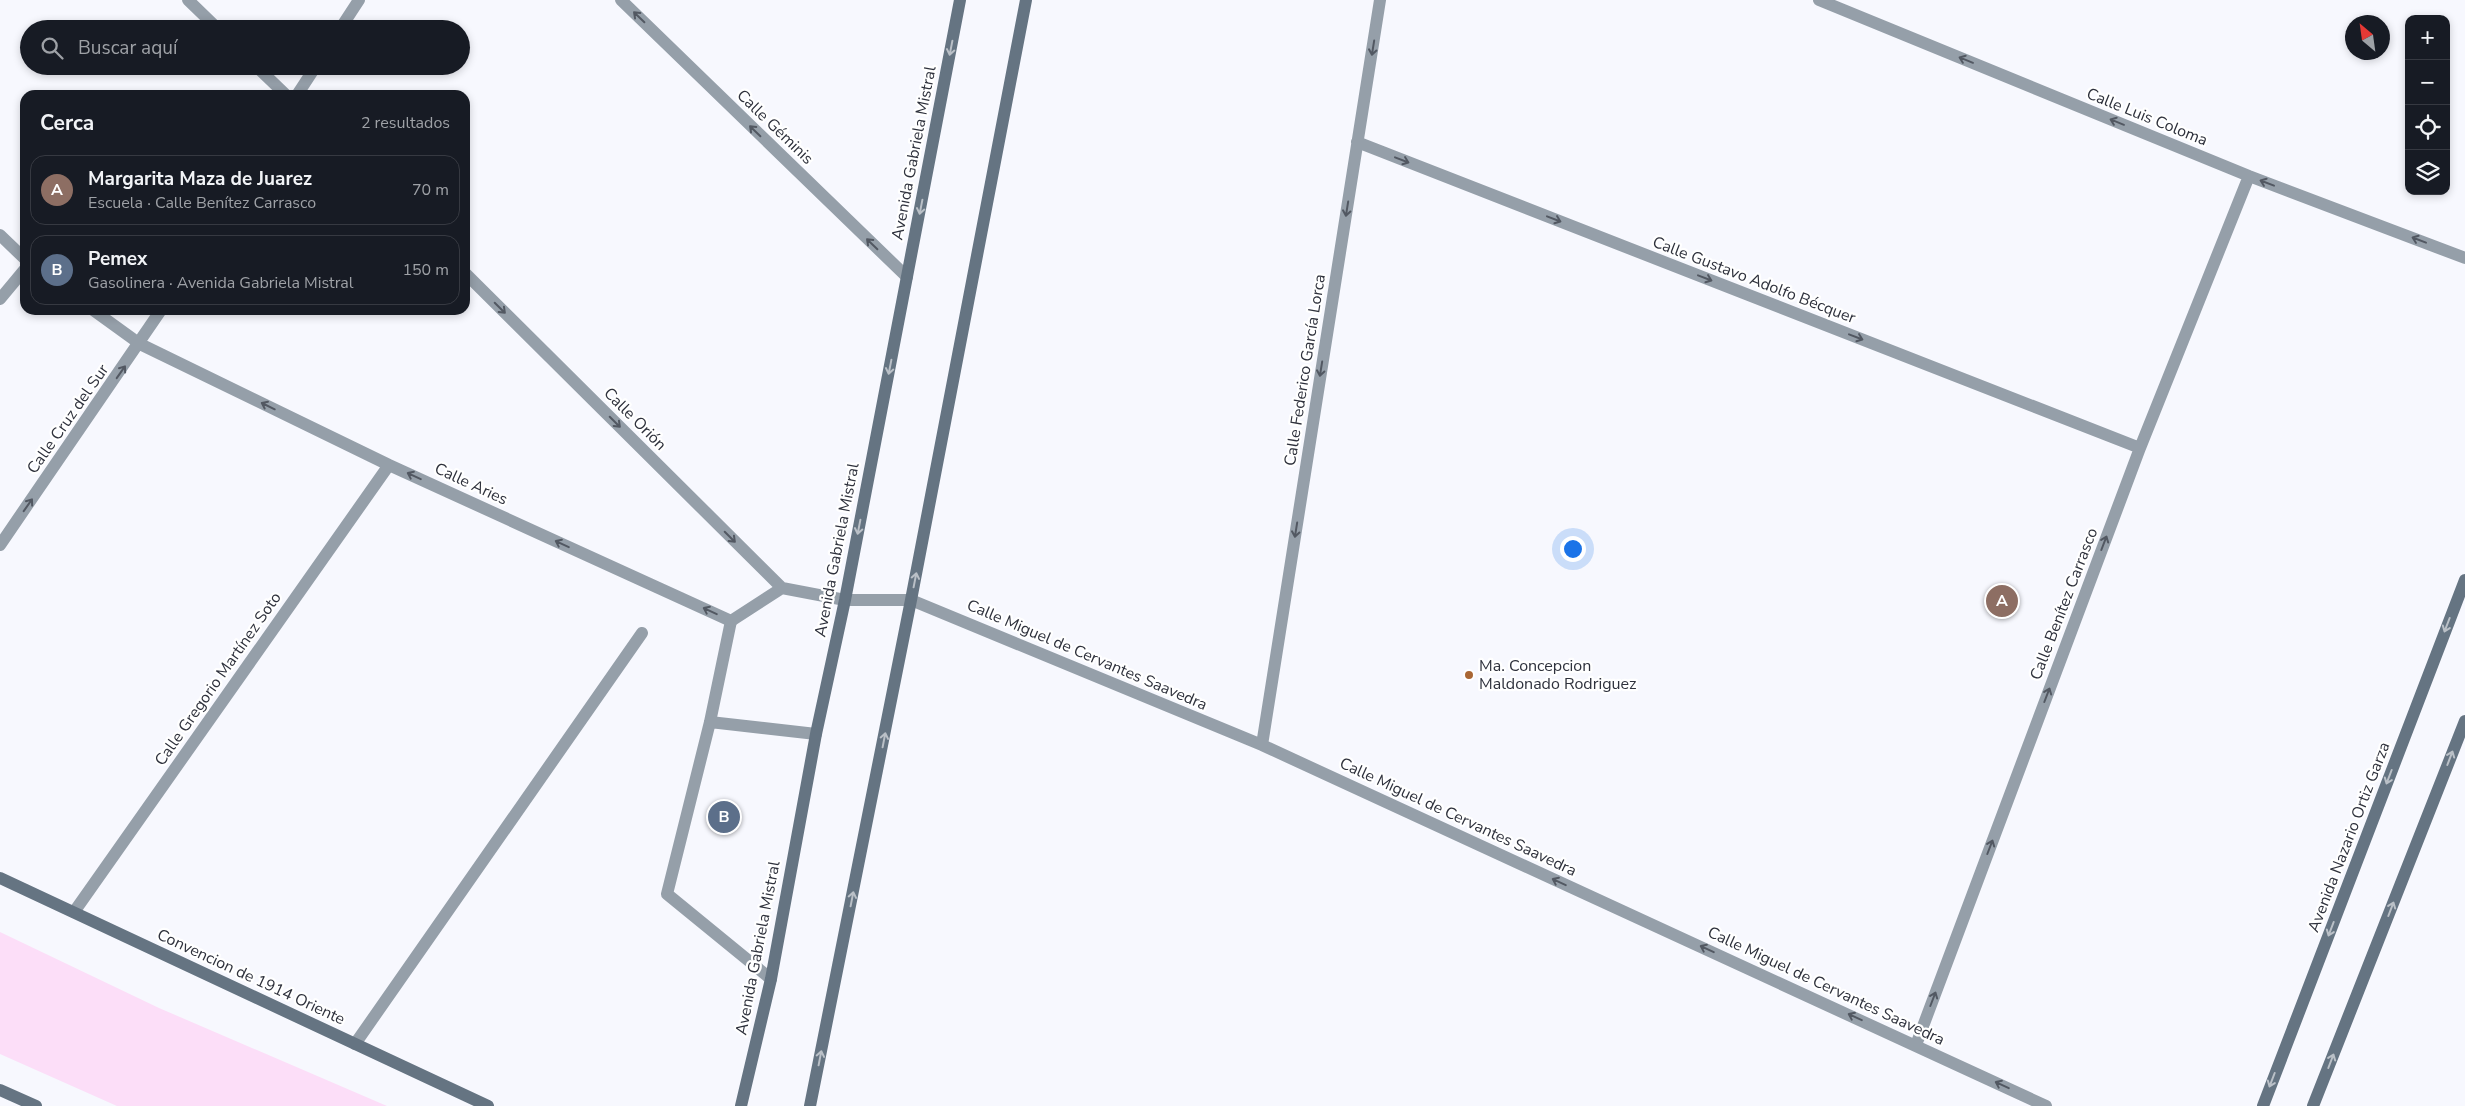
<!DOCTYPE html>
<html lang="es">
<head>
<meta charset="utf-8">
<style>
	body { margin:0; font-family:"Nunito Sans",sans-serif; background:#242831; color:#f1f3f6 }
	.controls { position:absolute; right:15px; top:15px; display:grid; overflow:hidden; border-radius:10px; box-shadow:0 2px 8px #0003 }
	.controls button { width:45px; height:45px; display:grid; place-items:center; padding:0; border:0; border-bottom:1px solid #363941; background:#171b24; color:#f1f3f6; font:25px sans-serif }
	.compass { position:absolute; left:2345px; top:15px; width:45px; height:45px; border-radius:50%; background:#171b24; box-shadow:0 2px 8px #0003; rotate:331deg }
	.you { position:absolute; left:1572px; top:548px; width:18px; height:18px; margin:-12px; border:4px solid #fff; border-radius:50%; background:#1a73e8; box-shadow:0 0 0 8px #1a73e833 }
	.badge { display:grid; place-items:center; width:32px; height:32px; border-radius:50%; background:#8c9099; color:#fff; font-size:16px; font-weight:700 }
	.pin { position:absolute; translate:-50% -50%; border:2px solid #fff; box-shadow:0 1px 5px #0006 }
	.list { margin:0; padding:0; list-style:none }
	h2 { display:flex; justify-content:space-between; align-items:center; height:65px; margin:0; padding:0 20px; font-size:21px }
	h2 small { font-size:16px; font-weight:400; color:#9ea1a6 }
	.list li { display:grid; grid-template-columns:32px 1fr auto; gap:15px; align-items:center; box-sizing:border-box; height:70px; margin:0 10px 10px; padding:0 10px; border:1px solid #363941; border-radius:15px }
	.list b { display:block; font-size:19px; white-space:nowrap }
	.list p { margin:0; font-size:16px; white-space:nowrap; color:#9ea1a6 }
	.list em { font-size:16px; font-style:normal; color:#9ea1a6 }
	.icon { flex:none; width:28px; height:28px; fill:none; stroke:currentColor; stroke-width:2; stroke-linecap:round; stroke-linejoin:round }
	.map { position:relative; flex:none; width:2465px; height:1106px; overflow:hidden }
	.search { position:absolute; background:#171b24; box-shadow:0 2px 8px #0003; left:20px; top:20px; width:450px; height:55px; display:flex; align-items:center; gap:12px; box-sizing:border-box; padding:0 18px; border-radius:28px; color:#9ea1a6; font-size:19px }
	.panel { position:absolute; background:#171b24; box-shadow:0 2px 8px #0003; left:20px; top:90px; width:450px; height:225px; border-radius:15px }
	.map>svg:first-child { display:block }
</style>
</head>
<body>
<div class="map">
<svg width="2465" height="1106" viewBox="0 0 2465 1106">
	<rect width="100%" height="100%" fill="#f7f8fe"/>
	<path fill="#fcdef8" d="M 0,932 L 159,1008 L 387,1106 L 117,1106 L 0,1054 Z"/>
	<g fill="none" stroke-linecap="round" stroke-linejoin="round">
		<path stroke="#959fa9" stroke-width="12" d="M 731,621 L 710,722 L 667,894 L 771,979
			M 710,722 L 816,734
			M 355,1044 L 642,633"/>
		<path stroke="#959fa9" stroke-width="12" d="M 188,0 L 218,29
			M 621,0 L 907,277
			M 1819,0 L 2249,176 L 2465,258
			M 340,29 L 359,0
			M 256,66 L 286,95
			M 297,95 L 316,66
			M 1357,142 L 2140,448
			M 0,235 L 25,259
			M 465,273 L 782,588
			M 0,299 L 25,269
			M 93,310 L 140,344 L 389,465 L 731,621 L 782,588 L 845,600 L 911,600 L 1262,745 L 2046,1106
			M 0,545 L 161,310
			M 1262,745 L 1380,0
			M 74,912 L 389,465
			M 1916,1045 L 2140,448 L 2249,176"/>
		<path stroke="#657482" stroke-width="12" d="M 0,878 L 488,1106
			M 0,1090 L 36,1106
			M 741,1106 L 771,979 L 816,734 L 845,600 L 960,0
			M 810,1106 L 911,600 L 1026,0
			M 2263,1106 L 2465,580
			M 2313,1106 L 2465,721"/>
	</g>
	<defs><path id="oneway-shaft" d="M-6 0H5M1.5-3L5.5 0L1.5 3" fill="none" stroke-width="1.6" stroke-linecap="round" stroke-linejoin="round" transform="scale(1.25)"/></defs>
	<g stroke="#525862">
		<use href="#oneway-shaft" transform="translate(639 17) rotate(-136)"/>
		<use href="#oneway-shaft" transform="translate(1373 48) rotate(99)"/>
		<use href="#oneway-shaft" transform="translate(1966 60) rotate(-158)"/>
		<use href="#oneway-shaft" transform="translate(2117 122) rotate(-158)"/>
		<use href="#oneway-shaft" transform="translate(755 131) rotate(-136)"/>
		<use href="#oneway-shaft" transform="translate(1402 160) rotate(21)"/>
		<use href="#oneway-shaft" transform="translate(2267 183) rotate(-159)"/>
		<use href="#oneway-shaft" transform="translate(1347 209) rotate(99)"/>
		<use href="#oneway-shaft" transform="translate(1554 219) rotate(21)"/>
		<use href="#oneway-shaft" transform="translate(2419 240) rotate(-159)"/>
		<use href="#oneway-shaft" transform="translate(872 244) rotate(-136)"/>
		<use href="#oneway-shaft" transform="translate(1705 278) rotate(21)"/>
		<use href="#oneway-shaft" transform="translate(500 308) rotate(45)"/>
		<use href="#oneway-shaft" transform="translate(1856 337) rotate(21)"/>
		<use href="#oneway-shaft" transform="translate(1321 369) rotate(99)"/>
		<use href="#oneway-shaft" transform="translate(121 372) rotate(-55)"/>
		<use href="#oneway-shaft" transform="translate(268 406) rotate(-154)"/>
		<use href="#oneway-shaft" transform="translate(615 422) rotate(45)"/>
		<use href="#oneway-shaft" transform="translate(414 476) rotate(-155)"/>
		<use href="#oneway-shaft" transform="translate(28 505) rotate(-55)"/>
		<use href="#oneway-shaft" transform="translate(1296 530) rotate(99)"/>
		<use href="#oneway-shaft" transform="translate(730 537) rotate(45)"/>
		<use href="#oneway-shaft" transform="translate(2104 543) rotate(-69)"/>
		<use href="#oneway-shaft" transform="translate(562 544) rotate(-155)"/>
		<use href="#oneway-shaft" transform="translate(710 611) rotate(-155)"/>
		<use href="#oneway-shaft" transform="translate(2047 695) rotate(-69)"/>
		<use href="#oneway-shaft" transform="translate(1990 847) rotate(-69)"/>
		<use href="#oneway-shaft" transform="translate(1559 882) rotate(-155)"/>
		<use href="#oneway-shaft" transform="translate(1707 949) rotate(-155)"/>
		<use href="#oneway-shaft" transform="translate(1933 999) rotate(-69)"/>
		<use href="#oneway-shaft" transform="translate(1855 1017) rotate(-155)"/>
		<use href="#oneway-shaft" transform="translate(2002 1085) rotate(-155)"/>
	</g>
	<g stroke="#bac0c7">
		<use href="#oneway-shaft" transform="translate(951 48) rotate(101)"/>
		<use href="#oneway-shaft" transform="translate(921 207) rotate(101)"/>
		<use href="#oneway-shaft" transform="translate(890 367) rotate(101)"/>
		<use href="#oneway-shaft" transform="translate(859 527) rotate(101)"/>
		<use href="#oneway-shaft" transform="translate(915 580) rotate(-79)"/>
		<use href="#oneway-shaft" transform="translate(2447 625) rotate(111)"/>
		<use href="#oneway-shaft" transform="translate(884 740) rotate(-79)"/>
		<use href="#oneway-shaft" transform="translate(2450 758) rotate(-69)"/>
		<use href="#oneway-shaft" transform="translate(2389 777) rotate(111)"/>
		<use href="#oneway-shaft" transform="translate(852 899) rotate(-79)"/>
		<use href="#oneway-shaft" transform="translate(2391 909) rotate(-69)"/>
		<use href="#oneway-shaft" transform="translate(2331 929) rotate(111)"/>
		<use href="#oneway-shaft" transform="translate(820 1058) rotate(-79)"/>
		<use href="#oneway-shaft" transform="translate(2331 1061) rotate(-69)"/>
		<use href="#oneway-shaft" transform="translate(2272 1080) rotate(111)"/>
	</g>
	<circle fill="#a96634" stroke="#fff" stroke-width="2" cx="1469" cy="675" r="5"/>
	<g text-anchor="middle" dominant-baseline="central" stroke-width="4.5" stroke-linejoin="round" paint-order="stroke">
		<g font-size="16" fill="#2e313c" stroke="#fff">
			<text transform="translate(2147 117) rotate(22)">Calle Luis Coloma</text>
			<text transform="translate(775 127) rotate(44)">Calle Géminis</text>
			<text transform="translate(914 153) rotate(-79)">Avenida Gabriela Mistral</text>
			<text transform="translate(1754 280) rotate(21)">Calle Gustavo Adolfo Bécquer</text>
			<text transform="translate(1305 370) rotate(-81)">Calle Federico García Lorca</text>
			<text transform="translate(68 419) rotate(-55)">Calle Cruz del Sur</text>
			<text transform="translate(635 419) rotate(45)">Calle Orión</text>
			<text transform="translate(471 484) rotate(25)">Calle Aries</text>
			<text transform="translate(837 550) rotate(-79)">Avenida Gabriela Mistral</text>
			<text transform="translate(2064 604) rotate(-69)">Calle Benítez Carrasco</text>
			<text transform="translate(1087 655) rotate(23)">Calle Miguel de Cervantes Saavedra</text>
			<text transform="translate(218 679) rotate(-55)">Calle Gregorio Martínez Soto</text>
			<text transform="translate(1458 817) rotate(25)">Calle Miguel de Cervantes Saavedra</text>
			<text transform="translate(2349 837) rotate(-69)">Avenida Nazario Ortiz Garza</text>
			<text transform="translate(758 948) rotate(-79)">Avenida Gabriela Mistral</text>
			<text transform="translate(251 977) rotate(25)">Convencion de 1914 Oriente</text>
			<text transform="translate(1826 986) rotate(25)">Calle Miguel de Cervantes Saavedra</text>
		</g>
		<g font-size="16" fill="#2e313c" stroke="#fff" text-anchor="start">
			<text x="1479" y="666">Ma. Concepcion<tspan x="1479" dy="18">Maldonado Rodriguez</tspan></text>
		</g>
	</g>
</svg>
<div class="controls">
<button>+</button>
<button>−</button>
<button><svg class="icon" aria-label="locate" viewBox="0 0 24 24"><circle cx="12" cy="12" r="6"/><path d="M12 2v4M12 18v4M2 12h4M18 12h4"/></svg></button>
<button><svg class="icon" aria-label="layers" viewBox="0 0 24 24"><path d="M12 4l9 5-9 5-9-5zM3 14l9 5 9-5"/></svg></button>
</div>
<svg class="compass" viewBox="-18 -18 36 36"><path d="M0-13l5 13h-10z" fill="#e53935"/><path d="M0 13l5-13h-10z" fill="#9ea1a6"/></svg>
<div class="you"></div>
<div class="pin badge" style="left:2002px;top:601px;background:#8d6e63">A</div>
<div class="pin badge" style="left:724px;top:817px;background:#5c6f8a">B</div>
<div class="search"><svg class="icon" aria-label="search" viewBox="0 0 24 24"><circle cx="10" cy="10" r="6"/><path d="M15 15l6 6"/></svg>Buscar aquí</div>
<section class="panel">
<h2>Cerca<small>2 resultados</small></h2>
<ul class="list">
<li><span class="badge" style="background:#8d6e63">A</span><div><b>Margarita Maza de Juarez</b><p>Escuela · Calle Benítez Carrasco</p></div><em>70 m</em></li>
<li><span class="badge" style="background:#5c6f8a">B</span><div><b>Pemex</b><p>Gasolinera · Avenida Gabriela Mistral</p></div><em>150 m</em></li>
</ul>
</section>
</div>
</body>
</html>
